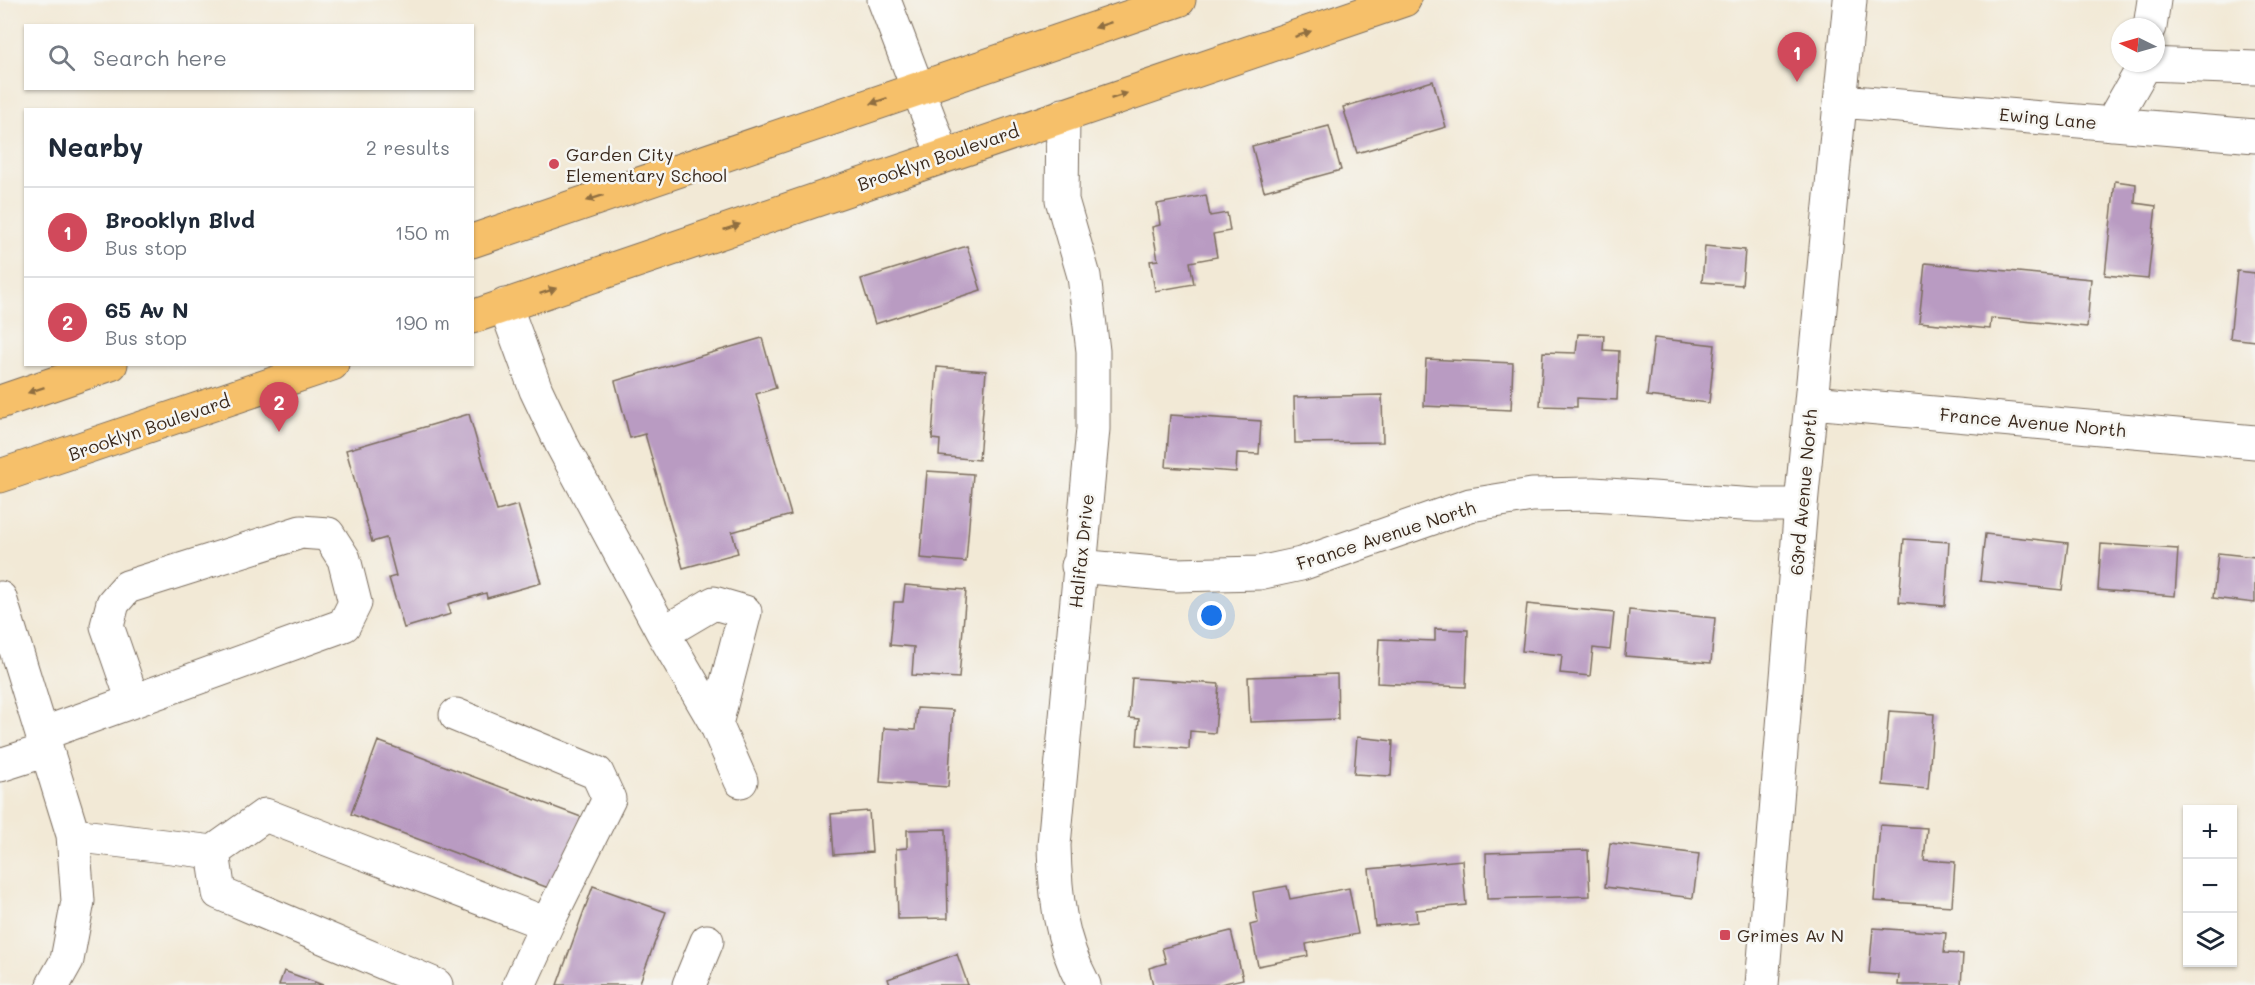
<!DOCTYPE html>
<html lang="en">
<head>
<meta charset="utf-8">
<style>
	body { margin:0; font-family:Mali,sans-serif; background:#f2f2f3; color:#1f2937 }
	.controls { position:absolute; right:18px; bottom:18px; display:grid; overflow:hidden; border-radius:0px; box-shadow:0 2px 4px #0004 }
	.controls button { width:54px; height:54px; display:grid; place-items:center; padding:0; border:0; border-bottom:2px solid #e0e1e3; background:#fff; color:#1f2937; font:30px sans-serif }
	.compass { position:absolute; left:2111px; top:18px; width:54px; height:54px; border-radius:50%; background:#fff; box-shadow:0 2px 4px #0004; rotate:275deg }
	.you { position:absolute; left:1212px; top:616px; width:21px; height:21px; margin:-15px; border:4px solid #fff; border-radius:50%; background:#1a73e8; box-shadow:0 0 0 9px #1a73e833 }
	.badge { display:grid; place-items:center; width:39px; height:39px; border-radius:50%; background:#d1495b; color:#fff; font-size:20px; font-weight:700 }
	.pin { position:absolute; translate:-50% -50px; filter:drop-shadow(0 2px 3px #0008) }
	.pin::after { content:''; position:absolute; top:32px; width:21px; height:18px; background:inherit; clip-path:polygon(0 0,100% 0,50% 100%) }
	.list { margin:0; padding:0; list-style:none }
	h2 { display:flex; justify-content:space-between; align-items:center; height:78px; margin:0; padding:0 24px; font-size:26px }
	h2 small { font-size:20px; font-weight:400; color:#747a83 }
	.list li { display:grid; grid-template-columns:39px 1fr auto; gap:18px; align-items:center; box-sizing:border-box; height:90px; padding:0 24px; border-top:2px solid #e0e1e3 }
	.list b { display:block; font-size:22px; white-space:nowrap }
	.list p { margin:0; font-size:20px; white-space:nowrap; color:#747a83 }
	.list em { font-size:20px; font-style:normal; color:#747a83 }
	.icon { flex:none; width:33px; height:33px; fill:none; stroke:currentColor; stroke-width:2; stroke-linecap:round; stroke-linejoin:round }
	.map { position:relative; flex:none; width:2255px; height:985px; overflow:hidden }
	.search { position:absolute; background:#fff; box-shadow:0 2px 4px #0004; left:24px; top:24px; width:450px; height:66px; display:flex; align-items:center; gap:15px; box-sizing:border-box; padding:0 21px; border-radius:0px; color:#747a83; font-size:22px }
	.panel { position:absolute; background:#fff; box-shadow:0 2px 4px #0004; left:24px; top:108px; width:450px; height:258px; border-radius:0px }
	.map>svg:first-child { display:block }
</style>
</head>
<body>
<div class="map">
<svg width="2255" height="985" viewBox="0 0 2255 985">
	<rect width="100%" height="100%" fill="#f6f6f2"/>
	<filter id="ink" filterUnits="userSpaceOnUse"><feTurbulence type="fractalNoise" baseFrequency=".0167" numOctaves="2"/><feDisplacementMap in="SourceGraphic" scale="12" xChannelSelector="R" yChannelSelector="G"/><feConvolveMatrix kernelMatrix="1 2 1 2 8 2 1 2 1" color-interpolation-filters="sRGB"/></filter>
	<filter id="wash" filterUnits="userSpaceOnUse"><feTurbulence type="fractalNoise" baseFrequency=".008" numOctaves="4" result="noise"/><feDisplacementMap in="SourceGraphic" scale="24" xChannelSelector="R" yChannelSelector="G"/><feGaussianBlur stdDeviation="1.35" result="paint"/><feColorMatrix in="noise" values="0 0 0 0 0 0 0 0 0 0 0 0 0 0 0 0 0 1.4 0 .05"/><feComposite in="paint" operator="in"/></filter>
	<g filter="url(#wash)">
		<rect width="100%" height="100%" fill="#f2e9d6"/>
		<g id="blocks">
			<path fill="#b99bc2" d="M 1433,81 L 1446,127 L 1357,153 L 1343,107 Z
				M 1329,126 L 1341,170 L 1264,191 L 1252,146 Z
				M 2115,181 L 2136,184 L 2135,203 L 2156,206 L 2148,279 L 2105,275 Z
				M 1206,195 L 1210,216 L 1227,213 L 1230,231 L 1213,234 L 1217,257 L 1190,262 L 1194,284 L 1155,291 L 1150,261 L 1158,260 L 1152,227 L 1160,225 L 1157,204 Z
				M 967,246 L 981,290 L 875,324 L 861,279 Z
				M 1705,246 L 1745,250 L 1742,285 L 1702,282 Z
				M 1925,263 L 2091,279 L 2087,327 L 1991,318 L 1990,329 L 1919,322 Z
				M 2237,271 L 2255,273 L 2255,341 L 2230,338 Z
				M 1578,334 L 1604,335 L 1603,350 L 1619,351 L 1617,400 L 1577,398 L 1577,407 L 1540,406 L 1543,352 L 1576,353 Z
				M 762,338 L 776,388 L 756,394 L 791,515 L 732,532 L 738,553 L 683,568 L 645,434 L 630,438 L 615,381 Z
				M 1654,338 L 1715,345 L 1709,403 L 1647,396 Z
				M 1426,359 L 1513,363 L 1511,410 L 1424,406 Z
				M 937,367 L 986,371 L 979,460 L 939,456 L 940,440 L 932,439 Z
				M 1382,395 L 1383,442 L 1295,443 L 1294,397 Z
				M 469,414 L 497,511 L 518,505 L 541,583 L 487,598 L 486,593 L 448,604 L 451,614 L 404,628 L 389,578 L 396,576 L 386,538 L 372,542 L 346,450 Z
				M 1170,415 L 1261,421 L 1259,454 L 1237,453 L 1236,472 L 1166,467 Z
				M 927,471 L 973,474 L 966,562 L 920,558 Z
				M 1985,534 L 2068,543 L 2062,590 L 1980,581 Z
				M 1904,539 L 1949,542 L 1945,606 L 1899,602 Z
				M 2101,544 L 2178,549 L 2175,596 L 2098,590 Z
				M 2218,553 L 2255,557 L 2255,603 L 2213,598 Z
				M 905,585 L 966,590 L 959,678 L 912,675 L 914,647 L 890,645 L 894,602 L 903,602 Z
				M 1527,604 L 1614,613 L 1610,650 L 1593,648 L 1590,676 L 1560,673 L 1562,655 L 1522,651 Z
				M 1629,610 L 1715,618 L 1711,663 L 1625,656 Z
				M 1435,629 L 1468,630 L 1466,687 L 1377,683 L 1379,639 L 1435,641 Z
				M 1337,674 L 1338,719 L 1250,722 L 1248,677 Z
				M 1132,678 L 1219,684 L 1215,733 L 1190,731 L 1189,749 L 1137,745 L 1139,719 L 1129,718 Z
				M 917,708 L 953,710 L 948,787 L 880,782 L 884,728 L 915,730 Z
				M 1889,711 L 1934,714 L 1928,789 L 1883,785 Z
				M 1357,737 L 1393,741 L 1391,776 L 1354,774 Z
				M 378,741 L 581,817 L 554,890 L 351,814 Z
				M 869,811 L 872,852 L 834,855 L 831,814 Z
				M 1880,825 L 1927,828 L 1924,860 L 1955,862 L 1952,906 L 1874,901 Z
				M 946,829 L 948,918 L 898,919 L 896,849 L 907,848 L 907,830 Z
				M 1610,843 L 1699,854 L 1693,898 L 1605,887 Z
				M 1588,850 L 1590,896 L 1487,899 L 1486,853 Z
				M 1462,860 L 1466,905 L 1416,910 L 1417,922 L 1375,926 L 1369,869 Z
				M 593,886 L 666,912 L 639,985 L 557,985 Z
				M 1287,886 L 1290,899 L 1349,888 L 1358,934 L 1306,944 L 1308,956 L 1258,966 L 1250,925 L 1258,923 L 1253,892 Z
				M 1873,928 L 1946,933 L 1944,953 L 1963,954 L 1961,985 L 1898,985 L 1899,975 L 1869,973 Z
				M 1231,931 L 1243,979 L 1216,985 L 1153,985 L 1149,968 L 1166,963 L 1162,948 Z
				M 957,954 L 968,985 L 890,985 L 888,979 Z
				M 284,971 L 323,985 L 279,985 Z"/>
		</g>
	</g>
	<g filter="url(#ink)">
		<use href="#blocks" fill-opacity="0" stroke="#7b6d5e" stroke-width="1.5"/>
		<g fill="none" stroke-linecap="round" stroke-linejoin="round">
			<g stroke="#7b6d5e" stroke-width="35">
				<path id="minor" d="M 884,0 L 943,155
					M 2150,27 L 2154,0
					M 2146,64 L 2255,68
					M 1841,101 L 2255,136
					M 1063,115 L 1062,200 L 1084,276 L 1093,351 L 1093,429 L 1054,845 C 1055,895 1060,940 1084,985
					M 2111,124 L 2146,63
					M 505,305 L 536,390 L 562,445 L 663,633 L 716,724 L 741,781
					M 1812,402 L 2255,442
					M 1078,566 L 1176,575 L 1259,573 L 1301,564 L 1470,505 L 1532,495 L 1593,494 L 1756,505 L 1801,505
					M 0,598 L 73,835 L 78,901 L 67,960 L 53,985
					M 663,633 L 714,603 L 745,612 L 716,724
					M 456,715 L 597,773 L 609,799 L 547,924
					M 42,734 L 344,625 L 355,603 L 344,559 L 328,534 L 301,532 L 127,587 L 113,603 L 107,626 L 133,701
					M 0,765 L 47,750
					M 73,835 L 213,852 L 265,815 L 547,924 L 519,985
					M 213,852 L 219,893 L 436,985
					M 689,985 L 707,941
					M 1762,985 L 1801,505 L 1850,0"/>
			</g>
			<g stroke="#7b6d5e" stroke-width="35">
				<path id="major" d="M 472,241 L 1179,0
					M 472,317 L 1404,0
					M 0,402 L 111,364
					M 0,476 L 332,364"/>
			</g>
			<use href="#minor" stroke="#fff" stroke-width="33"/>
			<use href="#major" stroke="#f6c06b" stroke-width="33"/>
		</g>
		<defs><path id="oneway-solid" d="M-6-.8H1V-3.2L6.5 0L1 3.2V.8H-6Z" transform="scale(1.5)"/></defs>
		<g fill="#8f6e41">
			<use href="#oneway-solid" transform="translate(1103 25) rotate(161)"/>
			<use href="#oneway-solid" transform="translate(1303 34) rotate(-19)"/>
			<use href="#oneway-solid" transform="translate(1119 96) rotate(-19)"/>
			<use href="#oneway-solid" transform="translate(879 101) rotate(161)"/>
			<use href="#oneway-solid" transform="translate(595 198) rotate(161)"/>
			<use href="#oneway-solid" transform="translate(732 227) rotate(-19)"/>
			<use href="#oneway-solid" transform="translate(548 291) rotate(-19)"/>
			<use href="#oneway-solid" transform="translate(36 390) rotate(161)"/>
		</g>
	</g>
	<g fill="#d1495b" stroke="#f6f6f2" stroke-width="2">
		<circle cx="554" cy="164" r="6"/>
		<rect x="1719" y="929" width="12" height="12" rx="3"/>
	</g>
	<g text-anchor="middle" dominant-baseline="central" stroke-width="5" stroke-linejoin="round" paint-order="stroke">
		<g font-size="18" fill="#3b2a1e" stroke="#f6f6f2">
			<text transform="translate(2048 118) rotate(5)">Ewing Lane</text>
			<text transform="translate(938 157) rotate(-19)">Brooklyn Boulevard</text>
			<text transform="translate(2033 422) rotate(5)">France Avenue North</text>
			<text transform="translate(149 427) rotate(-19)">Brooklyn Boulevard</text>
			<text transform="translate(1803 492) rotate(-85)">63rd Avenue North</text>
			<text transform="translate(1386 535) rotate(-18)">France Avenue North</text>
			<text transform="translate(1081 551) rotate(-84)">Halifax Drive</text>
		</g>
		<g font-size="18" fill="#3b2a1e" stroke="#f6f6f2" text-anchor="start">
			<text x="566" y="154">Garden City<tspan x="566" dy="21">Elementary School</tspan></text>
			<text x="1737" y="935">Grimes Av N</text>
		</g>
	</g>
</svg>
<div class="controls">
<button>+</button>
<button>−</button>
<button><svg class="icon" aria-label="layers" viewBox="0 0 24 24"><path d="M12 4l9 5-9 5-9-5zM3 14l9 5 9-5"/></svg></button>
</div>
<svg class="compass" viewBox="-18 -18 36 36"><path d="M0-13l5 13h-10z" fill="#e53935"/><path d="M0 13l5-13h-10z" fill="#747a83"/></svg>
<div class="you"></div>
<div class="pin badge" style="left:1797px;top:82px">1</div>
<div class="pin badge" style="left:279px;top:432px">2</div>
<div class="search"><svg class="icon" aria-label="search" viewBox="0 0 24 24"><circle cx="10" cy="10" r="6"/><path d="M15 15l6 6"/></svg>Search here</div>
<section class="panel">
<h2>Nearby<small>2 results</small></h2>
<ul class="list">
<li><span class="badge">1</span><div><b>Brooklyn Blvd</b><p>Bus stop</p></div><em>150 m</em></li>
<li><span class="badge">2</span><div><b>65 Av N</b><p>Bus stop</p></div><em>190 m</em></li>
</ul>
</section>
</div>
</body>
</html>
